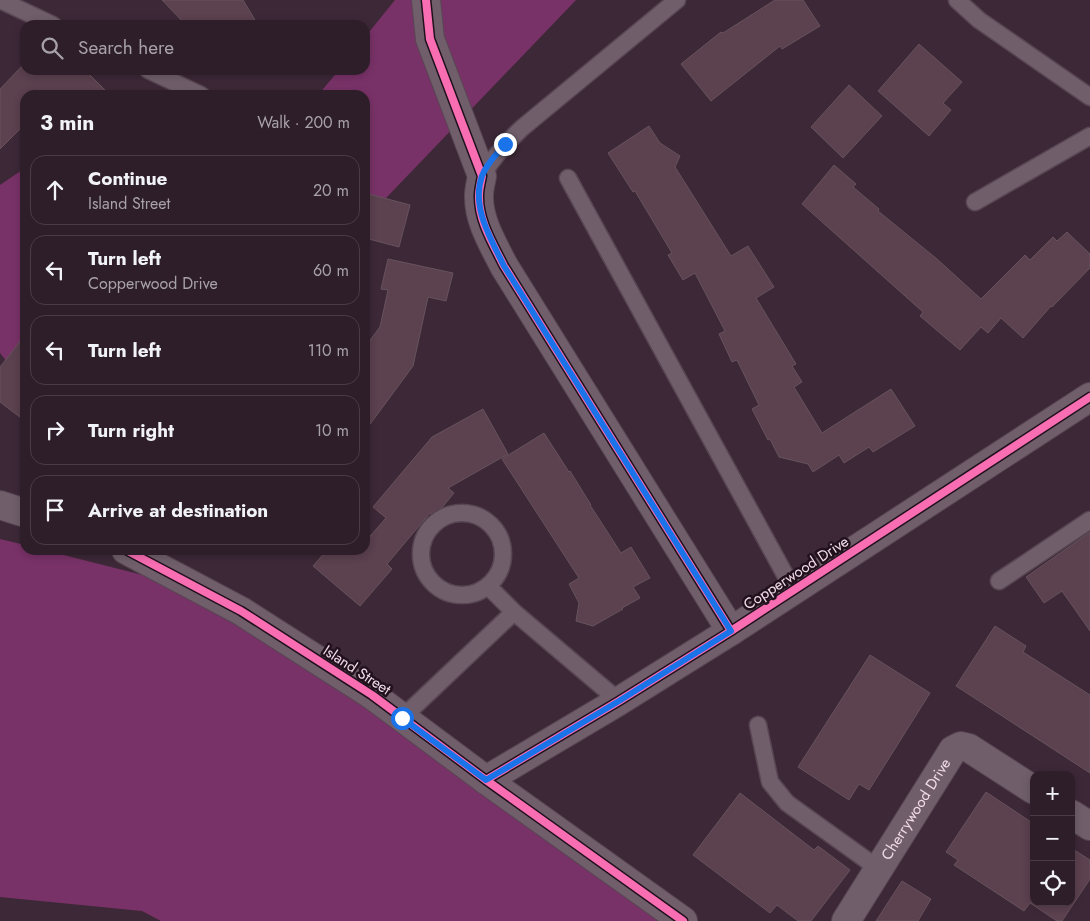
<!DOCTYPE html>
<html lang="en">
<head>
<meta charset="utf-8">
<style>
	body { margin:0; font-family:Jost,sans-serif; background:#362731; color:#f1f3f6 }
	.controls { position:absolute; right:15px; bottom:15px; display:grid; overflow:hidden; border-radius:10px; box-shadow:0 2px 8px #0003 }
	.controls button { width:45px; height:45px; display:grid; place-items:center; padding:0; border:0; border-bottom:1px solid #493c46; background:#2e1e29; color:#f1f3f6; font:25px sans-serif }
	.stop { position:absolute; width:15px; height:15px; margin:-11px; border:4px solid #1a73e8; border-radius:50%; background:#fff }
	.stop.end { background:#1a73e8; border-color:#fff; box-shadow:0 1px 5px #0008 }
	.list { margin:0; padding:0; list-style:none }
	h2 { display:flex; justify-content:space-between; align-items:center; height:65px; margin:0; padding:0 20px; font-size:21px }
	h2 small { font-size:16px; font-weight:400; color:#a7a2a8 }
	.list li { display:grid; grid-template-columns:32px 1fr auto; gap:15px; align-items:center; box-sizing:border-box; height:70px; margin:0 10px 10px; padding:0 10px; border:1px solid #493c46; border-radius:15px }
	.list b { display:block; font-size:19px; white-space:nowrap }
	.list p { margin:0; font-size:16px; white-space:nowrap; color:#a7a2a8 }
	.list em { font-size:16px; font-style:normal; color:#a7a2a8 }
	.icon { flex:none; width:28px; height:28px; fill:none; stroke:currentColor; stroke-width:2; stroke-linecap:round; stroke-linejoin:round }
	.map { position:relative; flex:none; width:1090px; height:921px; overflow:hidden }
	.search { position:absolute; background:#2e1e29; box-shadow:0 2px 8px #0003; left:20px; top:20px; width:350px; height:55px; display:flex; align-items:center; gap:12px; box-sizing:border-box; padding:0 18px; border-radius:15px; color:#a7a2a8; font-size:19px }
	.panel { position:absolute; background:#2e1e29; box-shadow:0 2px 8px #0003; left:20px; top:90px; width:350px; height:465px; border-radius:15px }
	.map>svg:first-child { display:block }
</style>
</head>
<body>
<div class="map">
<svg width="1090" height="921" viewBox="0 0 1090 921">
	<rect width="100%" height="100%" fill="#3d2837"/>
	<path fill="#793268" d="M 395,0 L 576,0 L 365,220 L 365,95 L 318,95 L 339,70 L 365,70 L 365,37 Z
		M 25,168 L 25,385 L 0,353 L 0,185 Z
		M 0,539 L 25,545 L 25,550 L 44,550 L 257,604 L 668,921 L 161,921 L 142,911 L 0,897 Z"/>
	<path fill="#5c414f" stroke="#66535d" d="M 162,0 L 243,0 L 258,25 L 186,25 Z
		M 775,0 L 803,0 L 820,26 L 782,49 L 780,46 L 711,101 L 681,64 L 721,32 L 723,33 Z
		M 919,44 L 962,82 L 943,103 L 951,110 L 929,136 L 878,91 Z
		M 25,63 L 25,70 L 85,70 L 110,95 L 25,95 L 25,124 L 0,149 L 0,89 Z
		M 849,85 L 882,116 L 843,158 L 811,127 Z
		M 649,126 L 660,143 L 680,156 L 675,167 L 731,256 L 748,246 L 774,287 L 756,298 L 796,364 L 792,366 L 802,382 L 794,387 L 822,433 L 891,389 L 915,426 L 873,452 L 869,447 L 844,463 L 839,455 L 813,472 L 808,464 L 779,457 L 770,439 L 768,440 L 752,409 L 759,405 L 737,360 L 732,362 L 719,334 L 725,331 L 695,273 L 683,280 L 668,255 L 672,253 L 635,191 L 633,192 L 608,153 Z
		M 834,165 L 856,184 L 853,187 L 879,209 L 878,211 L 937,259 L 981,299 L 1025,255 L 1030,260 L 1053,237 L 1057,241 L 1067,232 L 1090,254 L 1090,268 L 1052,307 L 1051,306 L 1023,338 L 1001,318 L 988,333 L 981,327 L 960,350 L 920,316 L 923,312 L 802,204 Z
		M 365,193 L 410,205 L 399,247 L 365,238 Z
		M 388,259 L 453,273 L 446,301 L 428,297 L 413,366 L 365,431 L 365,347 L 380,327 L 388,290 L 381,289 Z
		M 25,335 L 25,421 L 0,402 L 0,367 Z
		M 483,409 L 508,454 L 448,488 L 454,493 L 435,516 L 430,513 L 387,564 L 392,569 L 360,606 L 313,566 L 327,550 L 365,550 L 365,542 L 386,518 L 373,507 L 432,437 Z
		M 544,433 L 569,472 L 570,471 L 591,505 L 590,505 L 621,553 L 631,547 L 650,578 L 633,587 L 640,598 L 622,608 L 623,609 L 593,626 L 576,621 L 579,603 L 569,584 L 579,578 L 502,459 Z
		M 1090,532 L 1090,631 L 1062,591 L 1044,603 L 1026,577 Z
		M 995,626 L 1026,646 L 1023,652 L 1090,695 L 1090,773 L 956,686 Z
		M 870,655 L 930,693 L 869,790 L 859,784 L 849,800 L 798,767 Z
		M 986,792 L 1034,824 L 1034,902 L 1071,902 L 1071,848 L 1090,860 L 1090,879 L 1062,921 L 1057,921 L 1030,903 L 1024,911 L 954,865 L 958,860 L 946,852 Z
		M 740,793 L 814,850 L 818,846 L 850,870 L 811,921 L 798,921 L 777,905 L 770,913 L 693,855 Z
		M 902,881 L 931,899 L 918,921 L 876,921 Z"/>
	<g fill="none" stroke-linecap="round" stroke-linejoin="round">
		<g stroke="#584653" stroke-width="19">
			<path id="service" d="M 0,0 L 53,25
				M 957,0 L 979,20 L 1090,97
				M 148,70 L 201,95
				M 482,176 C 493,157 506,143 522,128 L 677,0
				M 568,178 L 794,591
				M 975,202 L 1090,136
				M421 554a41 41 0 1 1 82 0a41 41 0 1 1-82 0Z
				M 999,581 L 1090,520
				M 488,586 L 514,612 L 619,701
				M 402,718 L 514,612
				M 758,725 L 770,782 L 787,803 L 879,869"/>
		</g>
		<g stroke="#584653" stroke-width="30">
			<g id="minor">
				<path d="M 426,0 L 430,39 L 482,176 C 481,182 479,189 479,195 C 478,220 493,244 504,266 L 731,631"/>
				<path d="M 486,780 L 619,701 L 731,631 L 1090,397"/>
				<path d="M 1071,814 L 1090,826"/>
				<path id="s1" d="M 846,921 L 953,750 L 961,746 L 969,748 L 1034,790"/>
			</g>
		</g>
		<g stroke="#584653" stroke-width="30">
			<path id="tertiary" d="M 0,505 L 25,513
				M 126,550 L 241,611 L 372,695 L 486,780 L 683,921"/>
		</g>
		<use href="#service" stroke="#705f6b" stroke-width="16"/>
		<use href="#minor" stroke="#705f6b" stroke-width="28"/>
		<use href="#tertiary" stroke="#705f6b" stroke-width="28"/>
		<g stroke="#21111d" stroke-width="11">
			<path id="cycleway" d="M 426,0 L 430,39 L 482,176 C 481,182 479,189 479,195 C 478,220 493,244 504,266 L 731,631
				M 126,550 L 241,611 L 372,695 L 486,780 L 683,921
				M 486,780 L 619,701 L 731,631 L 1090,397"/>
		</g>
		<use href="#cycleway" stroke="#f96db3" stroke-width="8"/>
	</g>
	<g fill="none" stroke-linecap="round" stroke-linejoin="round">
		<path stroke="#1a73e8" stroke-width="6" d="M 402,718 L 486,780 L 619,701 L 731,631 L 504,266 C 491,239 471,207 482,176 C 486,164 497,154 505,144"/>
	</g>
	<g text-anchor="middle" dominant-baseline="central" stroke-width="5" stroke-linejoin="round" paint-order="stroke">
		<g font-size="15" fill="#f2daea" stroke="#21111d">
			<text transform="translate(796 573) rotate(-33)">Copperwood Drive</text>
			<text transform="translate(357 670) rotate(33)">Island Street</text>
			<text stroke="none"><textPath href="#s1" startOffset="132">Cherrywood Drive</textPath></text>
		</g>
	</g>
</svg>
<div class="controls">
<button>+</button>
<button>−</button>
<button><svg class="icon" aria-label="locate" viewBox="0 0 24 24"><circle cx="12" cy="12" r="6"/><path d="M12 2v4M12 18v4M2 12h4M18 12h4"/></svg></button>
</div>
<div class="stop" style="left:402px;top:718px"></div>
<div class="stop end" style="left:505px;top:144px"></div>
<div class="search"><svg class="icon" aria-label="search" viewBox="0 0 24 24"><circle cx="10" cy="10" r="6"/><path d="M15 15l6 6"/></svg>Search here</div>
<section class="panel">
<h2>3 min<small>Walk · 200 m</small></h2>
<ul class="list">
<li><svg class="icon" aria-label="ahead" viewBox="0 0 24 24"><path d="M12 20V5M6 11l6-6 6 6"/></svg><div><b>Continue</b><p>Island Street</p></div><em>20 m</em></li>
<li><svg class="icon" aria-label="left" viewBox="0 0 24 24"><path d="M17 20v-9H6M10 6l-5 5 5 5"/></svg><div><b>Turn left</b><p>Copperwood Drive</p></div><em>60 m</em></li>
<li><svg class="icon" aria-label="left" viewBox="0 0 24 24"><path d="M17 20v-9H6M10 6l-5 5 5 5"/></svg><div><b>Turn left</b></div><em>110 m</em></li>
<li><svg class="icon" aria-label="right" viewBox="0 0 24 24"><path d="M7 20v-9h11M14 6l5 5-5 5"/></svg><div><b>Turn right</b></div><em>10 m</em></li>
<li><svg class="icon" aria-label="arrive" viewBox="0 0 24 24"><path d="M6 21V4h12l-3 4 3 4H6"/></svg><div><b>Arrive at destination</b></div></li>
</ul>
</section>
</div>
</body>
</html>
